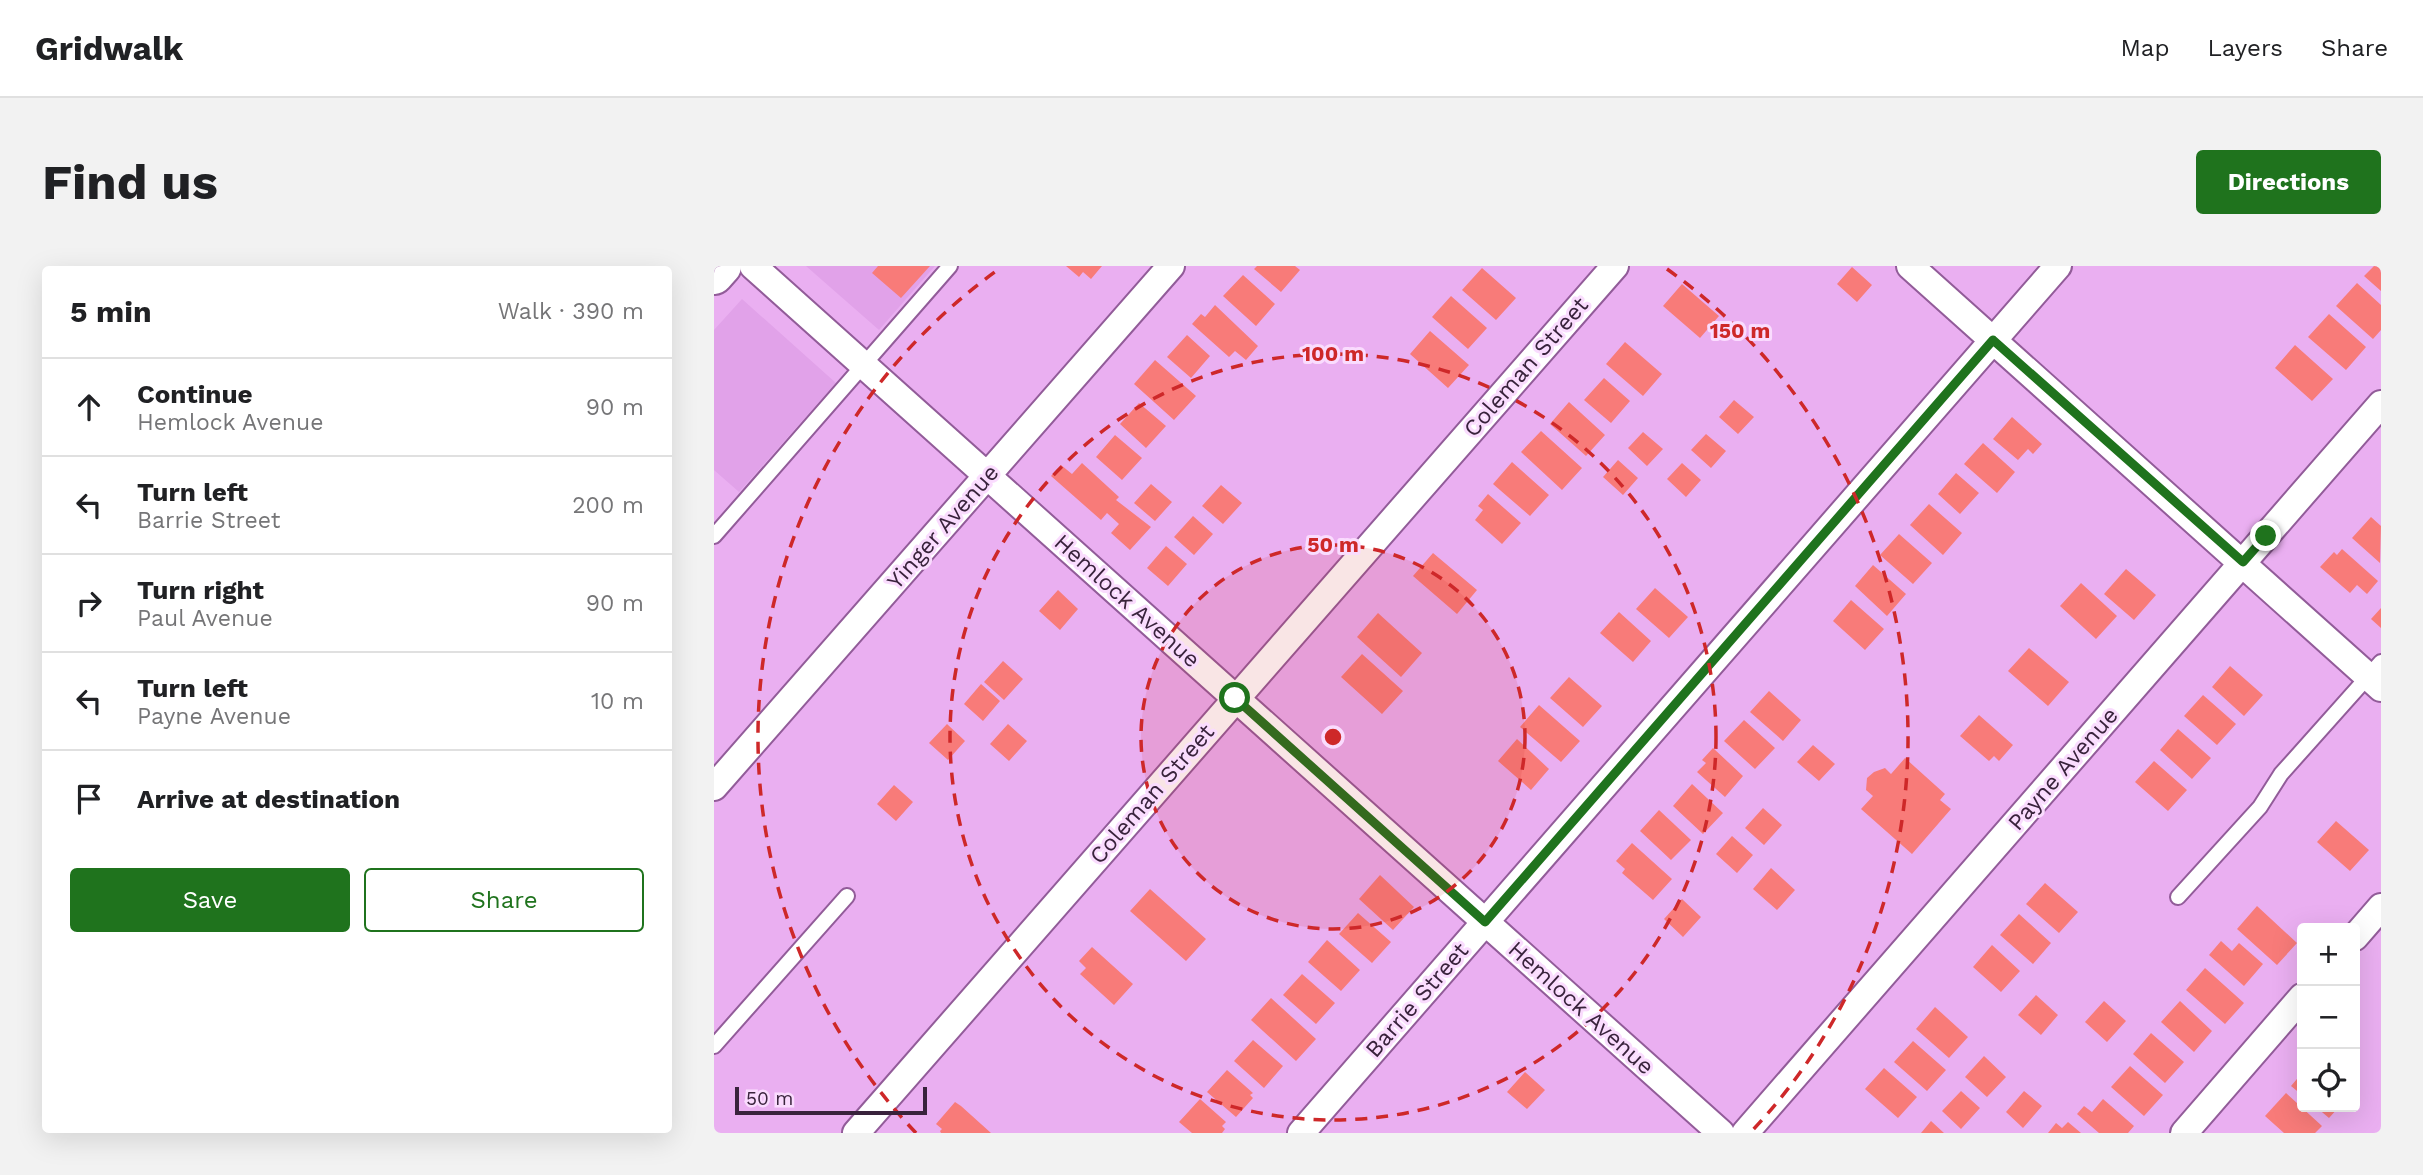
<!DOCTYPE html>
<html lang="en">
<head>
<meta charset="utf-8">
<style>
	body { margin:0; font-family:"Work Sans",sans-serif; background:#f2f2f2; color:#202124 }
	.controls { position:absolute; right:21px; bottom:21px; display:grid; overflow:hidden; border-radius:7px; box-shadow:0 7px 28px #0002 }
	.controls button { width:63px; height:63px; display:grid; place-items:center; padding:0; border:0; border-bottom:2px solid #e0e0e0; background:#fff; color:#202124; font:35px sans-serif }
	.scale { position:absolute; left:21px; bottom:18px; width:192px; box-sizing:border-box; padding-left:7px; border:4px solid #39233c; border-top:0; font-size:19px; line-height:24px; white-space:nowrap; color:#39233c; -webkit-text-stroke:5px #fadcfe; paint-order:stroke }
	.stop { position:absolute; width:21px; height:21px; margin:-16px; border:5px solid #1f731d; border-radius:50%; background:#fff }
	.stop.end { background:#1f731d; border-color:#fff; box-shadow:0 2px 7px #0008 }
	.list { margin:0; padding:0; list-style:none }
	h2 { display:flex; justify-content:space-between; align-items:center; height:91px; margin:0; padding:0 28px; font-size:30px }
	h2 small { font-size:23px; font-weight:400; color:#757577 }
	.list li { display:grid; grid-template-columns:46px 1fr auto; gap:21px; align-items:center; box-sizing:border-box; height:98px; padding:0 28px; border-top:2px solid #e0e0e0 }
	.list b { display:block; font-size:26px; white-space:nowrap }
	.list p { margin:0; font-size:23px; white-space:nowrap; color:#757577 }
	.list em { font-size:23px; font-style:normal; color:#757577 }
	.actions { display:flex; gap:14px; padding:21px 28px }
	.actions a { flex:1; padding:16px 0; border:2px solid #1f731d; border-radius:7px; text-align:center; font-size:24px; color:#1f731d }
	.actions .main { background:#1f731d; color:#fff }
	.icon { flex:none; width:38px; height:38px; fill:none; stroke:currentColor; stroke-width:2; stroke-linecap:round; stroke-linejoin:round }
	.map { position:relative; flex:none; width:1667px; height:867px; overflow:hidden; border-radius:7px }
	header { display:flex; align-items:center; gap:42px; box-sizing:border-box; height:98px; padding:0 35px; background:#fff; border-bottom:2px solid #e0e0e0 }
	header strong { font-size:33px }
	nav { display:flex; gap:38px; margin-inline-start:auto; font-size:24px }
	.intro { display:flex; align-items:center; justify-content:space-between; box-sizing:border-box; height:168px; padding:0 42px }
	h1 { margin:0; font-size:49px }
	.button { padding:18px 32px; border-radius:7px; background:#1f731d; color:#fff; font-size:24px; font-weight:700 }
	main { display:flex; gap:42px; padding:0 42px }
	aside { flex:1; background:#fff; border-radius:7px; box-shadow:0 7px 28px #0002 }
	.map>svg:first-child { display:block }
</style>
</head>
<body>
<header>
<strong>Gridwalk</strong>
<nav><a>Map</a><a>Layers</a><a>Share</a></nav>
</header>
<div class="intro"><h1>Find us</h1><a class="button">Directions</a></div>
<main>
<aside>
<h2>5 min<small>Walk · 390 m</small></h2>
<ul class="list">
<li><svg class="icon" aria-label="ahead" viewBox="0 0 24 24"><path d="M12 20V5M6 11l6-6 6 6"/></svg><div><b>Continue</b><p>Hemlock Avenue</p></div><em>90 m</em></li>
<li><svg class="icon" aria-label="left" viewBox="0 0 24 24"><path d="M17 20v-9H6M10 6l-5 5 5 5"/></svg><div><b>Turn left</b><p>Barrie Street</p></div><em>200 m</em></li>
<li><svg class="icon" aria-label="right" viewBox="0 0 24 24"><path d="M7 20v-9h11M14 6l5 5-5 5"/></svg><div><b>Turn right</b><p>Paul Avenue</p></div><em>90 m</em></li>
<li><svg class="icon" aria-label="left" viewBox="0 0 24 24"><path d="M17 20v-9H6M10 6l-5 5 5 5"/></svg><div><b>Turn left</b><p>Payne Avenue</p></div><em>10 m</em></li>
<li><svg class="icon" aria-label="arrive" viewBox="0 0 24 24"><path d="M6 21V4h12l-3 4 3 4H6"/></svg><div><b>Arrive at destination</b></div></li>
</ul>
<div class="actions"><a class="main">Save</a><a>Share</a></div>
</aside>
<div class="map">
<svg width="1667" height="867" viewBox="0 0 1667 867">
	<rect width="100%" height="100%" fill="#eaaff1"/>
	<path fill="#e1a2e9" d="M 92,0 L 221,0 L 165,64 Z
		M 28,33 L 122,117 L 25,226 L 0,204 L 0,64 Z"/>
	<path fill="#f87b79" d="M 164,0 L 216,0 L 187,32 L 158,7 Z
		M 352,0 L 388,0 L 377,13 L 369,6 L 365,11 Z
		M 543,0 L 581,0 L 586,4 L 567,26 L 540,3 Z
		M 1660,0 L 1667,0 L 1667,25 L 1650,10 Z
		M 1138,1 L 1158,19 L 1143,36 L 1123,18 Z
		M 768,2 L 802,32 L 782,54 L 748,24 Z
		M 529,9 L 561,38 L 542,60 L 509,30 Z
		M 1643,17 L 1667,39 L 1667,64 L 1659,73 L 1622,40 Z
		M 968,18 L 1005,50 L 986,72 L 949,40 Z
		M 737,30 L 773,62 L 754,83 L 718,51 Z
		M 501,39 L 544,80 L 532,94 L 521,85 L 515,91 L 478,58 L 487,48 L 491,51 Z
		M 1615,48 L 1652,81 L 1632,104 L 1594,71 Z
		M 716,65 L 755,99 L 734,122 L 696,88 Z
		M 473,69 L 496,90 L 477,112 L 453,91 Z
		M 911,76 L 948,108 L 929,130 L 892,98 Z
		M 1581,79 L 1619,113 L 1598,135 L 1561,102 Z
		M 441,94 L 482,130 L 460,154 L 420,118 Z
		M 890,112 L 916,135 L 897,157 L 870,134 Z
		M 1020,134 L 1040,151 L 1024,168 L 1005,151 Z
		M 855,136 L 891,169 L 872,190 L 836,158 Z
		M 425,137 L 452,160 L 432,182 L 406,158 Z
		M 1298,151 L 1328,178 L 1319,188 L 1314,183 L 1304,194 L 1279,173 Z
		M 827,165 L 868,202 L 848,224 L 807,186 Z
		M 929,166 L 949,183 L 933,200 L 914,182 Z
		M 992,168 L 1012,185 L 997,202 L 977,184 Z
		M 401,169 L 428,192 L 408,214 L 382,191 Z
		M 1269,177 L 1301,206 L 1283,227 L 1250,198 Z
		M 904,194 L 924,212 L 909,229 L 889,211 Z
		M 798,196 L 835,229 L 816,250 L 779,218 Z
		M 368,197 L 405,231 L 402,234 L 437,261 L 416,284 L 397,267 L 405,258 L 393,247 L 387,254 L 337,210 L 347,199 L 358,208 Z
		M 968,197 L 987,214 L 972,231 L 953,213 Z
		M 1242,207 L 1265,227 L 1246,248 L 1224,228 Z
		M 437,218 L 458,236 L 441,255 L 420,237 Z
		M 507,219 L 528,237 L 509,258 L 488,240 Z
		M 774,228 L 807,257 L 788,278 L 761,254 L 769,244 L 764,240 Z
		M 1215,238 L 1248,267 L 1229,289 L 1196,259 Z
		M 479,250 L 499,268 L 480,289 L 460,271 Z
		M 1657,251 L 1667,260 L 1666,297 L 1638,272 Z
		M 1185,268 L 1218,297 L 1199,318 L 1166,289 Z
		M 452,280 L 473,298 L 454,320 L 433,302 Z
		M 1628,283 L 1664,315 L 1653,328 L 1643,319 L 1636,327 L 1606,301 L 1620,286 L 1623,289 Z
		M 719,287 L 763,324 L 743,348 L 699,310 Z
		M 1159,299 L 1192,328 L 1173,350 L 1141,320 Z
		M 1412,303 L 1442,329 L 1420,354 L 1390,328 Z
		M 1367,317 L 1403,350 L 1382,373 L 1346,340 Z
		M 941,322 L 974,351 L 955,372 L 922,343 Z
		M 344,324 L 364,343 L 346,364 L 325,345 Z
		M 1137,334 L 1170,363 L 1151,384 L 1119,355 Z
		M 1667,342 L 1667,362 L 1657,353 Z
		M 905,346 L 937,375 L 919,396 L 886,367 Z
		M 664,347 L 708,387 L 687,411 L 643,371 Z
		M 1315,382 L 1355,416 L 1334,440 L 1294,405 Z
		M 648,388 L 689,425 L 668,448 L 627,411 Z
		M 289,395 L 309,413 L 290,434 L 270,416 Z
		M 1516,400 L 1549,429 L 1530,450 L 1498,421 Z
		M 855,411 L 888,440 L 869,461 L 836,432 Z
		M 267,418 L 286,435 L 269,455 L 250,438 Z
		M 1055,425 L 1087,454 L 1069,475 L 1036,446 Z
		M 1489,429 L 1522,458 L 1503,479 L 1470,450 Z
		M 825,439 L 866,475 L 847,496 L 806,461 Z
		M 1265,449 L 1299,479 L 1285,495 L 1280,490 L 1275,495 L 1246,470 Z
		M 1030,454 L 1061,482 L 1041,503 L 1010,475 Z
		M 233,458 L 251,475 L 234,494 L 215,477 Z
		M 294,458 L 313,475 L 295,495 L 276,478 Z
		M 1464,463 L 1497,492 L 1478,513 L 1446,484 Z
		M 803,473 L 835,503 L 817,524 L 784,495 Z
		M 1099,479 L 1121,498 L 1105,515 L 1083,496 Z
		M 999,482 L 1029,510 L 1011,531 L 983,506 L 992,497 L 988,494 Z
		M 1191,492 L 1231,528 L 1226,534 L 1237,543 L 1198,588 L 1147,543 L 1159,530 L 1152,524 L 1153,512 L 1160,506 L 1171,502 L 1177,508 Z
		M 1440,495 L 1473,524 L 1454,545 L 1421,516 Z
		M 978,518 L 1009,547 L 989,568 L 959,540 Z
		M 180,519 L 199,536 L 182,555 L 163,538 Z
		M 1049,542 L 1068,559 L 1050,579 L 1031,562 Z
		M 945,544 L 977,574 L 957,594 L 926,565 Z
		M 1622,555 L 1655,584 L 1636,605 L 1603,576 Z
		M 1018,570 L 1039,589 L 1023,607 L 1002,588 Z
		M 918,577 L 958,613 L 939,634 L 908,607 L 911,603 L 902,595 Z
		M 1057,602 L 1081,624 L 1063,644 L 1039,623 Z
		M 666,609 L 700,641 L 679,664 L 645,633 Z
		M 1331,617 L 1364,646 L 1345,667 L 1312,638 Z
		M 436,623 L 492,673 L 472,695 L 416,645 Z
		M 968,633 L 987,651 L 969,671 L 950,653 Z
		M 1543,640 L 1583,677 L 1563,699 L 1523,663 Z
		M 644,647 L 677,676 L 658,697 L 625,668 Z
		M 1305,648 L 1337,677 L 1319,698 L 1286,669 Z
		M 613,674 L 646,704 L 627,725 L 594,696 Z
		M 1507,675 L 1518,685 L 1525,677 L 1549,698 L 1530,720 L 1495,689 Z
		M 1278,679 L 1306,705 L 1287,726 L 1259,701 Z
		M 378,681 L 419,718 L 400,739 L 366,708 L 372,702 L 365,695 Z
		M 1491,702 L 1530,737 L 1511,758 L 1472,724 Z
		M 588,708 L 621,737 L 602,758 L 569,729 Z
		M 1322,729 L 1344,749 L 1327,769 L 1304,749 Z
		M 557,732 L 602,773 L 582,795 L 537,754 Z
		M 1390,735 L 1412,755 L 1393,776 L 1371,756 Z
		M 1466,735 L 1498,765 L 1480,786 L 1447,756 Z
		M 1221,741 L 1254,771 L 1235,792 L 1202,763 Z
		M 1437,767 L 1470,796 L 1451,817 L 1419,788 Z
		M 539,774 L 569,800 L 550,822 L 520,795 Z
		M 1199,775 L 1232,804 L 1213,825 L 1180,796 Z
		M 1270,790 L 1292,811 L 1273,831 L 1251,811 Z
		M 1416,800 L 1449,829 L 1430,850 L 1397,821 Z
		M 1170,802 L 1203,831 L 1184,852 L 1151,823 Z
		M 513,804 L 539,827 L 536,829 L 539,832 L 522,851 L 493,826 Z
		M 811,806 L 831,824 L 813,843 L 793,826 Z
		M 1588,807 L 1588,829 L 1577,820 Z
		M 1247,825 L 1266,842 L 1247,863 L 1228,845 Z
		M 1310,825 L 1328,840 L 1309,862 L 1292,846 Z
		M 1572,827 L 1608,860 L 1601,867 L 1570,867 L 1551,850 Z
		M 486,833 L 512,856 L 508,860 L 511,863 L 508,867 L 478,867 L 465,856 Z
		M 1389,833 L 1420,860 L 1414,867 L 1385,867 L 1363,848 L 1370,840 L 1378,846 Z
		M 241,836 L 247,840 L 277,867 L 227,867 L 226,865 L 228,863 L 222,858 Z
		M 1602,841 L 1625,841 L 1615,852 Z
		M 1217,855 L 1230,867 L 1207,867 Z
		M 1354,856 L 1367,867 L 1334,867 L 1342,857 L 1348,862 Z"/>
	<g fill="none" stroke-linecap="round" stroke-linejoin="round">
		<g stroke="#925c99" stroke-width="18">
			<path id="lane" d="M 0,270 L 236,0
				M 1464,631 L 1546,541 L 1567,508 L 1667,396
				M 0,780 L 133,630"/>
		</g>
		<g stroke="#925c99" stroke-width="30">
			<path id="street" d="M 39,0 L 1007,867
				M 1196,0 L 1667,422
				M 0,521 L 457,0
				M 1641,671 L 1667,641
				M 142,867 L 901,0
				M 587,867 L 1344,0
				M 1031,867 L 1667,138
				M 1470,867 L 1588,731"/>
		</g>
		<g stroke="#925c99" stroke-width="42">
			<path id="secondary" d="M 0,9 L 8,0"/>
		</g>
		<use href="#lane" stroke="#fff" stroke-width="14"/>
		<use href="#street" stroke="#fff" stroke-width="26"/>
		<use href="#secondary" stroke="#fff" stroke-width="38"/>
	</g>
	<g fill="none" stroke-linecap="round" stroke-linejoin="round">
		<path stroke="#1f731d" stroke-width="9" d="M 521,432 L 771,656 L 1279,74 L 1529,296 L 1552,270"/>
	</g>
	<circle cx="619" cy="471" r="192" fill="#ce2829" fill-opacity=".12"/>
	<g fill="none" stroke="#ce2829" stroke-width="3.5" stroke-dasharray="12 9">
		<circle cx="619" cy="471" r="192"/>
		<circle cx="619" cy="471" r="383"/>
		<path d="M202 867A575 575 0 0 1 285 3M953 3A575 575 0 0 1 1036 867"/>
	</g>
	<g text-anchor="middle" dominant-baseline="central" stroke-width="6" stroke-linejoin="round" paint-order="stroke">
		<g font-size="23" fill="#39233c" stroke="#fadcfe">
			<text transform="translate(812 101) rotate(-49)">Coleman Street</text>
			<text transform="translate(229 261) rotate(-49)">Yinger Avenue</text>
			<text transform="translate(413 335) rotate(42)">Hemlock Avenue</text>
			<text transform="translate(1349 503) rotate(-49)">Payne Avenue</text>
			<text transform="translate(438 528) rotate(-49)">Coleman Street</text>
			<text transform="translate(703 734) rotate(-49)">Barrie Street</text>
			<text transform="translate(867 742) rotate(42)">Hemlock Avenue</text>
		</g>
	</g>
	<circle cx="619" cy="471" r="10" fill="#ce2829" stroke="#fadcfe" stroke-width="3.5"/>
	<g font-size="21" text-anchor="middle" font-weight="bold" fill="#ce2829" stroke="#fadcfe" stroke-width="6" stroke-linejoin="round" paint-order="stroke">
		<text x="1026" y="72">150 m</text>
		<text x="619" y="95">100 m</text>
		<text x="619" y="286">50 m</text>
	</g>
</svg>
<div class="controls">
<button>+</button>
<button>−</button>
<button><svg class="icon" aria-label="locate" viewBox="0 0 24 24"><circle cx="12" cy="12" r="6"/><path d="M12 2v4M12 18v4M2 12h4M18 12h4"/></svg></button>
</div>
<div class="scale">50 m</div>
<div class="stop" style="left:521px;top:432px"></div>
<div class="stop end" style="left:1552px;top:270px"></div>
</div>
</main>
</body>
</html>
